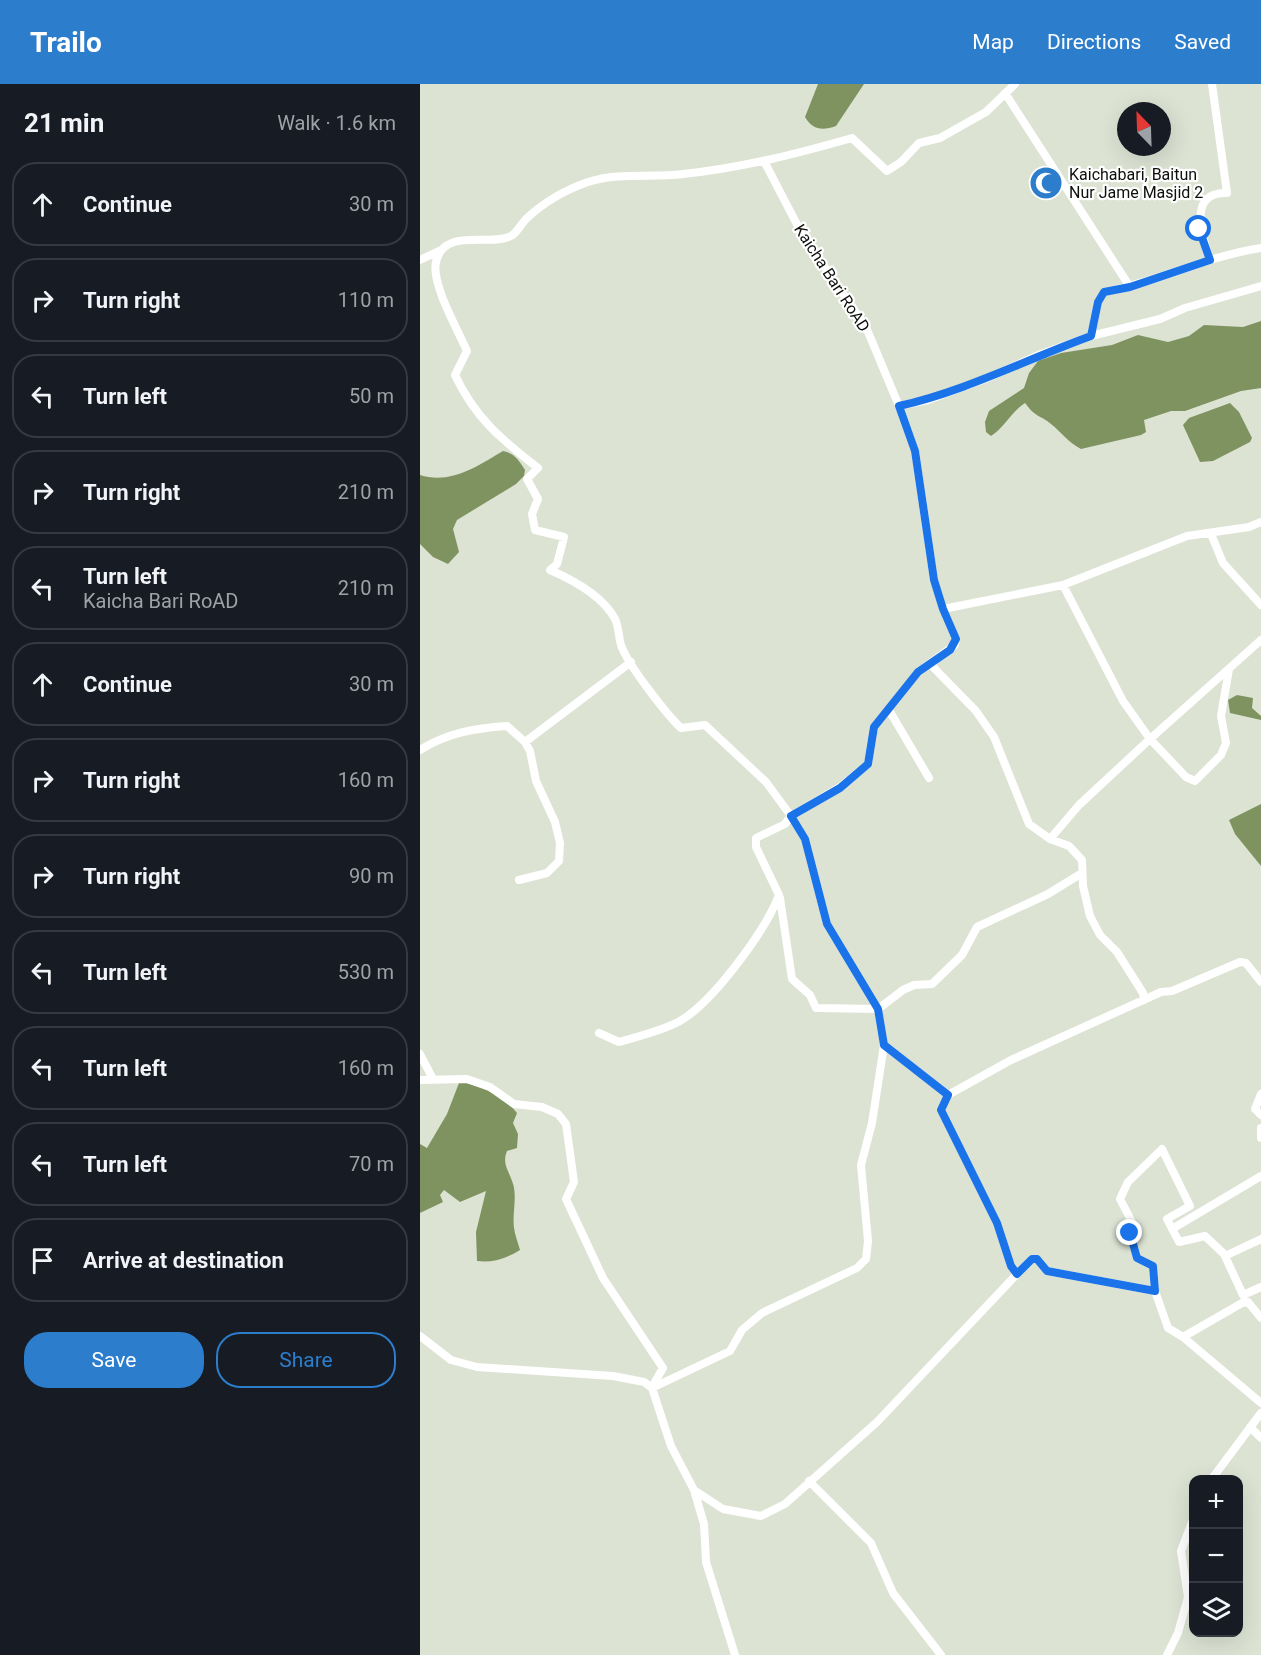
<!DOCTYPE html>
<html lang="en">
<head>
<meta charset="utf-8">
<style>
	body { margin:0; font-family:Roboto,sans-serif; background:#242831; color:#f1f3f6 }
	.controls { position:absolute; right:18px; bottom:18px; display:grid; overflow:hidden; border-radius:12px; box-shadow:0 6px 24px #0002 }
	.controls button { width:54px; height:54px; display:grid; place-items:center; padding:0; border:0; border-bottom:2px solid #363941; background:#171b24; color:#f1f3f6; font:30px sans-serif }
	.compass { position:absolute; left:697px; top:18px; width:54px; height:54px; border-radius:50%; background:#171b24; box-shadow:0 6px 24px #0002; rotate:337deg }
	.stop { position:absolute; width:18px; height:18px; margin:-14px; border:4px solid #1a73e8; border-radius:50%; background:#fff }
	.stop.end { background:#1a73e8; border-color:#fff; box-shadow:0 2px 6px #0008 }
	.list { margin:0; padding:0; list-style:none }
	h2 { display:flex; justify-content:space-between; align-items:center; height:78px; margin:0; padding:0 24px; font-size:26px }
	h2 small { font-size:20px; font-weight:400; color:#9ea1a6 }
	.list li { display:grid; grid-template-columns:39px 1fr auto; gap:18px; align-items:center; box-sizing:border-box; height:84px; margin:0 12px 12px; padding:0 12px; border:2px solid #363941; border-radius:24px }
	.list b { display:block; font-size:22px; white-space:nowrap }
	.list p { margin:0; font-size:20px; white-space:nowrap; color:#9ea1a6 }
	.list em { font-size:20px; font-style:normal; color:#9ea1a6 }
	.actions { display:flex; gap:12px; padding:18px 24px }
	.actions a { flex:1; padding:14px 0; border:2px solid #2c7ecd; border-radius:24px; text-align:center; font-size:21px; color:#2c7ecd }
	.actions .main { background:#2c7ecd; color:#fff }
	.icon { flex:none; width:33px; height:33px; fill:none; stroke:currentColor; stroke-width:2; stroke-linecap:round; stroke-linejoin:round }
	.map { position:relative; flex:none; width:841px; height:1571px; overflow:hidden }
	header { display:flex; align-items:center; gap:36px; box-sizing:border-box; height:84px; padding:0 30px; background:#2c7ecd; color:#fff }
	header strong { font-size:28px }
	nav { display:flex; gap:33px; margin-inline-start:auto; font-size:21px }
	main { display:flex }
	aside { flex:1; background:#171b24 }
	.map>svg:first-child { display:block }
</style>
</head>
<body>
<header>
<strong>Trailo</strong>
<nav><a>Map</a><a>Directions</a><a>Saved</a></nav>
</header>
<main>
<aside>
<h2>21 min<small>Walk · 1.6 km</small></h2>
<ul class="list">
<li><svg class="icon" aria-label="ahead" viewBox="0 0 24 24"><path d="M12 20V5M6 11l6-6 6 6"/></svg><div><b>Continue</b></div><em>30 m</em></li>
<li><svg class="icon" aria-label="right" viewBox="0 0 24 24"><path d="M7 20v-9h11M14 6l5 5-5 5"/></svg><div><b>Turn right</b></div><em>110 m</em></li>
<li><svg class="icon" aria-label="left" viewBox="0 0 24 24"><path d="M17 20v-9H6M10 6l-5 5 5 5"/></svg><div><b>Turn left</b></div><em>50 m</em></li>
<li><svg class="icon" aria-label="right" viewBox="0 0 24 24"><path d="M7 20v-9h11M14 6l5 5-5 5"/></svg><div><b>Turn right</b></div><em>210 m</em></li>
<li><svg class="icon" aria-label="left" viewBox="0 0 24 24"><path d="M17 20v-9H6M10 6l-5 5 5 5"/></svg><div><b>Turn left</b><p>Kaicha Bari RoAD</p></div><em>210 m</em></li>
<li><svg class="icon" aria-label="ahead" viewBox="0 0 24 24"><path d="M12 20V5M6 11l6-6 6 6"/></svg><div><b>Continue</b></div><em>30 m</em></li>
<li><svg class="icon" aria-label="right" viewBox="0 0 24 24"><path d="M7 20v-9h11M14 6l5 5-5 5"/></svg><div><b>Turn right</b></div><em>160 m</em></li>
<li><svg class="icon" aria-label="right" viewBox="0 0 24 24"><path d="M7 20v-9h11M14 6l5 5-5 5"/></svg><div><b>Turn right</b></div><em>90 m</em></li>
<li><svg class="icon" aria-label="left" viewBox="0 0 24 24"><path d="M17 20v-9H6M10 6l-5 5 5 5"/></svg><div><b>Turn left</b></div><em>530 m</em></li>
<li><svg class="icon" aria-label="left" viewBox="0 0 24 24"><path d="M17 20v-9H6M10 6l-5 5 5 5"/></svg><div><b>Turn left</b></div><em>160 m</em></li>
<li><svg class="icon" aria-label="left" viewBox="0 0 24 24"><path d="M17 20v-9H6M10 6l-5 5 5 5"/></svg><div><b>Turn left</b></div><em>70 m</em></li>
<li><svg class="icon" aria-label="arrive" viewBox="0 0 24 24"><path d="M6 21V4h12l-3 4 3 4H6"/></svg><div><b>Arrive at destination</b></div></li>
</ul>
<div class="actions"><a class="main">Save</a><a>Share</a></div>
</aside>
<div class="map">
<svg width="841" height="1571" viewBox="0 0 841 1571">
	<rect width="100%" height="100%" fill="#dce3d3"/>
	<path fill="#7f9361" d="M 398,0 L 444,0 L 416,42 C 402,47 393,46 385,33 Z
		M 841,237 L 841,304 L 821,307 L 765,327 L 751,327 L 724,336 L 726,348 L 721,351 L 661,365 C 648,358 642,349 631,340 C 619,330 616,334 605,319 C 591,328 584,344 571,352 L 566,348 L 565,338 L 569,327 L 604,304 L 609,289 L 618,277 L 641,269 L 692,261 L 718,251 L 748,258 L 769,252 L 784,241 L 823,243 Z
		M 810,319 L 819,328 L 832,354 L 830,358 L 793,377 L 780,378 L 763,341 L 769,334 Z
		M 83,367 C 94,369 99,376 105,386 L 104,392 L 96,400 L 37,436 L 33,445 L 39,468 L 28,480 L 13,473 L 0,460 L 0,391 C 30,401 58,382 83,367 Z
		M 817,611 L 833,614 L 832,624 L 841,632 L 841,636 L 810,629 L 808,616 Z
		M 841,720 L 841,782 L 815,750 L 809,736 Z
		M 43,998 C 64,1004 83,1011 97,1029 L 93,1039 L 98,1050 L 97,1064 L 87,1067 C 82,1080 88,1085 92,1097 C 98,1111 92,1128 94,1144 C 95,1151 98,1159 100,1166 C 87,1174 73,1179 57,1177 L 56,1148 L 66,1107 L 40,1118 L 24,1106 L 20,1111 L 23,1118 L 0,1129 L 0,1060 L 7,1064 L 27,1030 L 39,999 Z"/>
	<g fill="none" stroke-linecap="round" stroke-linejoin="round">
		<path stroke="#fff" stroke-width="8" d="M 585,9 L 710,203
			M 344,77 L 382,150 L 446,243 L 479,322 L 495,367 L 514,496 L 523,525 L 643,501 L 767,452 L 829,443 L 841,438
			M 0,176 L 21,166
			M 790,176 C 782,152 767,108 807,109 L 792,0
			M 671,252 L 678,218 L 684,208 C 738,198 787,172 841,164
			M 479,322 L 508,316 L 565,295 L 621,270 L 671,252 L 740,235 L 765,224 L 841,202
			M 791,450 L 803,479 L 841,521
			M 643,501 L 703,617 L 730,655 L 841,556
			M 511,578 L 514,584 L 556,627 L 574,653 L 609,740 L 630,755 L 649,762 L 662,776 L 663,802 L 670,832 L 680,851 L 697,868 L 723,909 L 724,916
			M 469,626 L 509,694
			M 105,658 L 211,578
			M 0,666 C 27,649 55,644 87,642 L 105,658 L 110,667 L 116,697 L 135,738 L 140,759 L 139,777 L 127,789 L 99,796
			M 630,755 L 659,721 L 730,655 L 766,693 L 775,697 L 801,671 L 806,659 L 801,632 L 809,585
			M 360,814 L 372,895 L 390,911 L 396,924 L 458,925 L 483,906 L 494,901 L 512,900 L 542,871 L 557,843 L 628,810 L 662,789
			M 841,898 L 826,879 L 820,878 L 752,907 L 741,908 L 591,976 L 528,1011 L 521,1026 L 577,1139 L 591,1182 L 597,1190 L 612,1175 L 617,1175 L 627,1187 L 735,1207 L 748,1244 L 763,1253 L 841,1319
			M 179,949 L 199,958 C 219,952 242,947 260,937 C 293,918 346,846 359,811 L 336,763 L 336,754 L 365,740 L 371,732 L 420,703 L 448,680 L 454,643 L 498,588 L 535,561 L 536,555 L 523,525
			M 464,961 L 528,1011
			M 0,970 L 13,995
			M 0,996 L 47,995 L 70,1003 L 94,1020 L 122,1023 L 138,1030 L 146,1040 L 154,1098 L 146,1115 L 183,1194 L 243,1284 L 232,1303
			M 841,1010 L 835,1025 L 841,1031
			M 841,1044 L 841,1054
			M 752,1145 L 841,1092
			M 805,1172 L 841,1155
			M 735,1207 L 733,1182 L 717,1174 L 710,1149 L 712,1138 L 700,1115 L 708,1098 L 742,1065 L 770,1122 L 747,1135 L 759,1158 L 785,1152 L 804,1170 L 823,1211 L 841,1203
			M 0,1252 L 31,1276 L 57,1283 L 193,1292 L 224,1298 L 232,1304 L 251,1362 L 274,1406 L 284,1440 L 286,1478 L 315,1571
			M 763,1253 L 822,1219 L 828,1218 L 841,1234
			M 232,1304 L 310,1267 L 322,1246 L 342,1229 L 437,1184 L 446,1175 L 448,1157 L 441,1081 L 452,1039 L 464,961 L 458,925 L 407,840 L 385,755 L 371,732 L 346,698 L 285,641 L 261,644 C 246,630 211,584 203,566 C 198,557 200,545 195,535 C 183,512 153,496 130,486 L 137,480 L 144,453 L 115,446 L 112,430 L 118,415 L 107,395 L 118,384 C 81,355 55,334 35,291 L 47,267 C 38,246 11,200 16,178 C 24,143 68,163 91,152 C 97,149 101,140 106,135 C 124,118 145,106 168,98 C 200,88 231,94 263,90 C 321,84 376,70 432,54 L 467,87 L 481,78 L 499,59 L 520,54 L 566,28 L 595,0
			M 830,1343 L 841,1354
			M 791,1396 L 841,1329
			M 389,1397 L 451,1459 L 473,1509 L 521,1571
			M 274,1406 L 303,1425 L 341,1432 L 365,1420 L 457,1338 L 597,1190
			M 747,1571 L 758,1549 L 768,1513 L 761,1467 L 774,1433"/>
	</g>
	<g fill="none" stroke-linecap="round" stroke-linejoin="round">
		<path stroke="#1a73e8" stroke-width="8" d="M 710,1149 L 717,1174 L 733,1182 L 735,1207 L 627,1187 L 617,1175 L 612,1175 L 597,1190 L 591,1182 L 577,1139 L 521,1026 L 528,1011 L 464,961 L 458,925 L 407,840 L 385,755 L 371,732 L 420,704 L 448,680 L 454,643 L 498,588 L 530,566 L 536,555 L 523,525 L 514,496 L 495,367 L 479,322 C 546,307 607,275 671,252 L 678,218 L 684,208 L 710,203 L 790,176 L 779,145"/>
	</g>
	<defs>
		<g id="mosque-disc" transform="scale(1.725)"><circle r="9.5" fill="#2c7ecd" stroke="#fff"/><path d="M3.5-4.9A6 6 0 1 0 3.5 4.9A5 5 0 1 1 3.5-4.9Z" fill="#fff"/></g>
	</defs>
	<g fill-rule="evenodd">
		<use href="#mosque-disc" x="626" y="99"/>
	</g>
	<g text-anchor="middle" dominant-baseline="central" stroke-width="4.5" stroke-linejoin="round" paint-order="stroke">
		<g font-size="16" fill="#0c0f0a" stroke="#fff" text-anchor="start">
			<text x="649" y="90">Kaichabari, Baitun<tspan x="649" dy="18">Nur Jame Masjid 2</tspan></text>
		</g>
		<g font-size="16" fill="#0c0f0a" stroke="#fff">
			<text transform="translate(412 194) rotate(57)">Kaicha Bari RoAD</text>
		</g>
	</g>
</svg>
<div class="controls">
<button>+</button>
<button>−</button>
<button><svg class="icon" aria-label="layers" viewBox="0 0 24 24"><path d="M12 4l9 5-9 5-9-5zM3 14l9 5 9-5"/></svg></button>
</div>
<svg class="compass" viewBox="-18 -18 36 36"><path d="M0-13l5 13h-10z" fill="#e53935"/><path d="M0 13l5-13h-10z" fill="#9ea1a6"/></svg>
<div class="stop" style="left:779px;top:145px"></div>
<div class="stop end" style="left:710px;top:1149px"></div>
</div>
</main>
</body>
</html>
